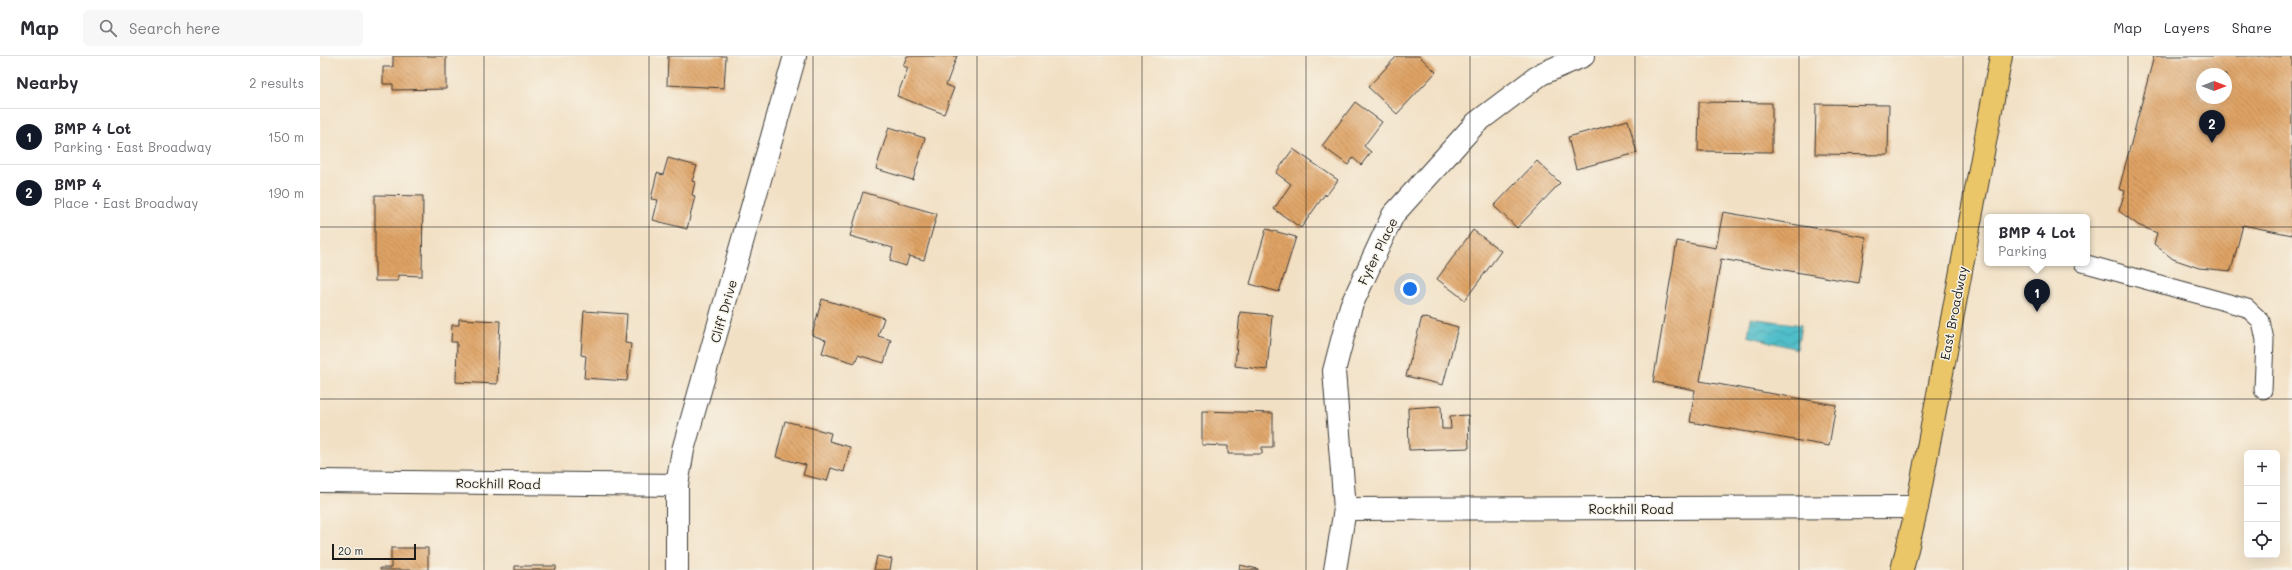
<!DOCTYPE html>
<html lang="en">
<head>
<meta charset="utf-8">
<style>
	body { margin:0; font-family:Mali,sans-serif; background:#f7f7f7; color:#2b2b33 }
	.controls { position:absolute; right:12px; bottom:12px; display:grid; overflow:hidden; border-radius:6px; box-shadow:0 4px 16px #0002 }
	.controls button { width:36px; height:36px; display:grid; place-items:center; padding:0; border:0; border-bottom:1px solid #e1e1e2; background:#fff; color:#2b2b33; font:20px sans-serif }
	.compass { position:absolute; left:1876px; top:12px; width:36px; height:36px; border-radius:50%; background:#fff; box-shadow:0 4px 16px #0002; rotate:90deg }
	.scale { position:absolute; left:12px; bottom:10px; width:84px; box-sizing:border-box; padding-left:4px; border:2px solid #1c1c1c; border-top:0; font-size:11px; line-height:14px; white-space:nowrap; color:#1c1c1c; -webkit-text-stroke:3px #f7f3e8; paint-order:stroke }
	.you { position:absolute; left:1090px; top:233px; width:14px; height:14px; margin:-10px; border:3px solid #fff; border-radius:50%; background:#1a73e8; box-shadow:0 0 0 6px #1a73e833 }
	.badge { display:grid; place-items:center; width:26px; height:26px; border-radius:50%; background:#111827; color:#fff; font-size:13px; font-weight:700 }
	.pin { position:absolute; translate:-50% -33px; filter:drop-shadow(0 1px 2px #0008) }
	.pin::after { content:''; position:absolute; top:21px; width:14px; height:12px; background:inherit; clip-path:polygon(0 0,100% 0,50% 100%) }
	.popup { position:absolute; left:1664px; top:158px; width:106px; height:52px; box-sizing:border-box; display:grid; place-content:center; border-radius:6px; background:#fff; filter:drop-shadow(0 1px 3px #0005); font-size:13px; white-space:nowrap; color:#7c7c81 }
	.popup b { font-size:15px; color:#2b2b33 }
	.popup::after { content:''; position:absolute; left:50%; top:100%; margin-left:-8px; border:8px solid transparent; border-top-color:#fff }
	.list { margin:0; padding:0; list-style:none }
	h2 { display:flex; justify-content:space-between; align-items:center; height:52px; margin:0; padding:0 16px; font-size:17px }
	h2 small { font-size:13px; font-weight:400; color:#7c7c81 }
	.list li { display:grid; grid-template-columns:26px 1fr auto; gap:12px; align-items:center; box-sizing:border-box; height:56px; padding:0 16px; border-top:1px solid #e1e1e2 }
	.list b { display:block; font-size:15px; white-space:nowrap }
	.list p { margin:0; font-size:13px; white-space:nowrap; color:#7c7c81 }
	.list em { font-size:13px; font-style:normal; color:#7c7c81 }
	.icon { flex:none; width:22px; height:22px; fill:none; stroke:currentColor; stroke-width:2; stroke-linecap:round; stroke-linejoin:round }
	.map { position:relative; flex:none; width:1972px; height:514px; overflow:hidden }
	header { display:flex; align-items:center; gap:24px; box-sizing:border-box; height:56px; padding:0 20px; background:#fff; border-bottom:1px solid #e1e1e2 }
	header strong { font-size:19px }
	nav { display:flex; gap:22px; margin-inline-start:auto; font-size:14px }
	.search { width:280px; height:36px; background:#f7f7f7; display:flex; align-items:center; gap:10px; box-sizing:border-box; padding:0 14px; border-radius:6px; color:#7c7c81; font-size:15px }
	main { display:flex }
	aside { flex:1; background:#fff }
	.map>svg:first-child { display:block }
</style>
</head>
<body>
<header>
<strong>Map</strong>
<div class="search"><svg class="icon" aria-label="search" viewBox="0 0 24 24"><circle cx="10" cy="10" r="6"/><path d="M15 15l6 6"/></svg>Search here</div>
<nav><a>Map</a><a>Layers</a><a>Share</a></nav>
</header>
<main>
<aside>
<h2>Nearby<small>2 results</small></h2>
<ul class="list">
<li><span class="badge">1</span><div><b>BMP 4 Lot</b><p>Parking · East Broadway</p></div><em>150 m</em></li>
<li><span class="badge">2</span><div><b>BMP 4</b><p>Place · East Broadway</p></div><em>190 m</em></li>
</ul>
</aside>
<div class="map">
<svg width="1972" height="514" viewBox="0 0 1972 514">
	<defs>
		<pattern id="water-waves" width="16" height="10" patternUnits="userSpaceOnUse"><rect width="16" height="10" fill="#50bec9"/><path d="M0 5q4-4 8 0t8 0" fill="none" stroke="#429aa2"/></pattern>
		<pattern id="building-back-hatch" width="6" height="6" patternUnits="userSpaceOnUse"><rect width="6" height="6" fill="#dfa365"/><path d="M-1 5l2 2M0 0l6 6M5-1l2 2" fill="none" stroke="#b48452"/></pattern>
	</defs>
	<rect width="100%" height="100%" fill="#f7f3e8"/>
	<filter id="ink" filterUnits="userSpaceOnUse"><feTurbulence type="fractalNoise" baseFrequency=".025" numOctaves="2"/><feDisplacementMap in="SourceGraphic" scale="8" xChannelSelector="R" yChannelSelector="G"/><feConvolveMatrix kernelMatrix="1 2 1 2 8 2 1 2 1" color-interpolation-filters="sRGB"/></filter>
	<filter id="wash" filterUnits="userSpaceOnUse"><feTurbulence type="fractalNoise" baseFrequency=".012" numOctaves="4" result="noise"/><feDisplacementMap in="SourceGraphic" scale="16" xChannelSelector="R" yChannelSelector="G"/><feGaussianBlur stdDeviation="0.9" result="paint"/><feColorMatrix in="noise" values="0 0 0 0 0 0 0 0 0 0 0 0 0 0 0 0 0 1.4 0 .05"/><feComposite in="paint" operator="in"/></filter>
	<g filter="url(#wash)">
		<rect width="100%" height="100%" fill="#f2e0c4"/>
		<path fill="url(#water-waves)" stroke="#366d72" d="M 1431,262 L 1481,269 L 1477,293 L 1428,280 Z"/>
		<g id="blocks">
			<path fill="url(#building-back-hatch)" fill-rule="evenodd" d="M 73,0 L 126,0 L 126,33 L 73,34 L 73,28 L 63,28 L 63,11 L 73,11 Z
				M 348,0 L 406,0 L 404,32 L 347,29 Z
				M 587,0 L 637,0 L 626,29 L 634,32 L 624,58 L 577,40 L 588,12 L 583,10 Z
				M 1077,0 L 1099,0 L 1116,16 L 1077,58 L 1048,31 Z
				M 1834,0 L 1972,0 L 1972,179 L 1923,169 L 1911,215 L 1879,212 L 1853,203 L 1834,188 L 1837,177 L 1818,169 L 1799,155 L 1805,135 L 1799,133 ZM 1882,18 L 1906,18 L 1906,42 L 1882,42 Z
				M 1035,46 L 1062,66 L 1044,90 L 1051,96 L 1041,109 L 1033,102 L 1028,109 L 1002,90 Z
				M 1379,46 L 1452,47 L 1452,96 L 1378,95 Z
				M 1496,48 L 1569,49 L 1568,99 L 1495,98 Z
				M 1308,64 L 1317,97 L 1256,113 L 1248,81 Z
				M 569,71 L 605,82 L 593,124 L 556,113 Z
				M 973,93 L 1018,124 L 1006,140 L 1005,138 L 981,172 L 954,153 L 971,128 L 956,117 Z
				M 348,102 L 377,110 L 372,125 L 375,126 L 372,139 L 375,140 L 367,173 L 333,164 L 338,144 L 331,143 L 337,117 L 343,119 Z
				M 1217,105 L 1240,127 L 1197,172 L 1174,150 Z
				M 543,136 L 617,158 L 604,204 L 589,200 L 586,210 L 570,205 L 573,192 L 530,180 Z
				M 55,139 L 103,140 L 102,220 L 78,219 L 78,225 L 55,225 Z
				M 1403,156 L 1546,181 L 1539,227 L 1401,203 L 1380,325 L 1516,349 L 1509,390 L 1370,366 L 1375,334 L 1333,326 L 1357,185 L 1396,192 Z
				M 946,173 L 976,181 L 959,236 L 930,228 Z
				M 1153,174 L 1181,195 L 1145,244 L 1117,223 Z
				M 502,243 L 564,262 L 558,280 L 571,284 L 564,307 L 538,299 L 535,307 L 502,297 L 506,284 L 492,279 Z
				M 264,255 L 307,258 L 305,287 L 311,288 L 307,325 L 264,322 L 266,300 L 261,299 Z
				M 920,256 L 952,259 L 947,314 L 915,310 Z
				M 1102,261 L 1138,271 L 1123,329 L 1086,320 Z
				M 139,263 L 180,265 L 177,328 L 136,326 L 137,286 L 131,286 L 132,269 L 139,269 Z
				M 1121,350 L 1122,373 L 1131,373 L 1130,360 L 1148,359 L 1149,392 L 1089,394 L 1088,352 Z
				M 882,355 L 953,357 L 953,391 L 942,391 L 942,398 L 908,398 L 908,390 L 882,389 Z
				M 465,365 L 511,377 L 509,385 L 530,391 L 524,416 L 511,412 L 507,425 L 483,419 L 486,409 L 456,401 Z
				M 71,492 L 108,492 L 108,514 L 60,514 L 60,512 L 71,512 Z
				M 557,500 L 572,503 L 570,514 L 554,514 Z
				M 920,509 L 938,513 L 938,514 L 919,514 Z
				M 195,510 L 236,510 L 236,514 L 195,514 Z"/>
		</g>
	</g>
	<g filter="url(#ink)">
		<use href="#blocks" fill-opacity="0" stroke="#3c3935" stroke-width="1"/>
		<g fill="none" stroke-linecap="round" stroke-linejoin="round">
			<g stroke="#3c3935" stroke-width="19">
				<path id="service" d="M 1763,207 L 1927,252 L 1941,265 L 1945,284 L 1943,334"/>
			</g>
			<g stroke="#3c3935" stroke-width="24">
				<path id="minor" d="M 0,425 L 357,429
					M 1025,453 L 1597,451
					M 357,514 L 357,429 L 363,394 L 475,0
					M 1015,514 L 1025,453 L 1014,315 L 1031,250 L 1073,159 L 1156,67 L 1221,18 L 1263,0"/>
			</g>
			<g stroke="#3c3935" stroke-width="24">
				<path id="primary" d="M 1582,514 L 1597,451 L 1681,0"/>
			</g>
			<use href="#service" stroke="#fff" stroke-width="17"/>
			<use href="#minor" stroke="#fff" stroke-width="22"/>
			<use href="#primary" stroke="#ebc669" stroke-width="22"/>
		</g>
	</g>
	<path fill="none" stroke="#1c1c1c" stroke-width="1" stroke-opacity="0.55" d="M 164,0 L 164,514M 329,0 L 329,514M 493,0 L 493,514M 657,0 L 657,514M 822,0 L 822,514M 986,0 L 986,514M 1150,0 L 1150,514M 1315,0 L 1315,514M 1479,0 L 1479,514M 1643,0 L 1643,514M 1808,0 L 1808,514M 0,171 L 1972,171M 0,343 L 1972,343"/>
	<g text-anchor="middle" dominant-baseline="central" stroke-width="3" stroke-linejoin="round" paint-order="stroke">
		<g font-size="13" fill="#1c1c1c" stroke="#f7f3e8">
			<text transform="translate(1057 195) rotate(-64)">Fyfer Place</text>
			<text transform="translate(403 255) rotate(-74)">Cliff Drive</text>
			<text transform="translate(1633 257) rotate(-79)">East Broadway</text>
			<text transform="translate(178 427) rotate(1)">Rockhill Road</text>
			<text x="1311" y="452">Rockhill Road</text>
		</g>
	</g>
</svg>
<div class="controls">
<button>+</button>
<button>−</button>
<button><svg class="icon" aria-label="locate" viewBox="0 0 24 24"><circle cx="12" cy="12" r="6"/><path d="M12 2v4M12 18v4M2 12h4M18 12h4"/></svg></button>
</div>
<svg class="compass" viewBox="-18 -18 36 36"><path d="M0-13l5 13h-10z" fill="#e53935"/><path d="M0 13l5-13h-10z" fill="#7c7c81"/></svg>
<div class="scale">20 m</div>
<div class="you"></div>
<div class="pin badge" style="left:1717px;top:256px">1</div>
<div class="popup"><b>BMP 4 Lot</b>Parking</div>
<div class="pin badge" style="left:1892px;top:87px">2</div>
</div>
</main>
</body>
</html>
